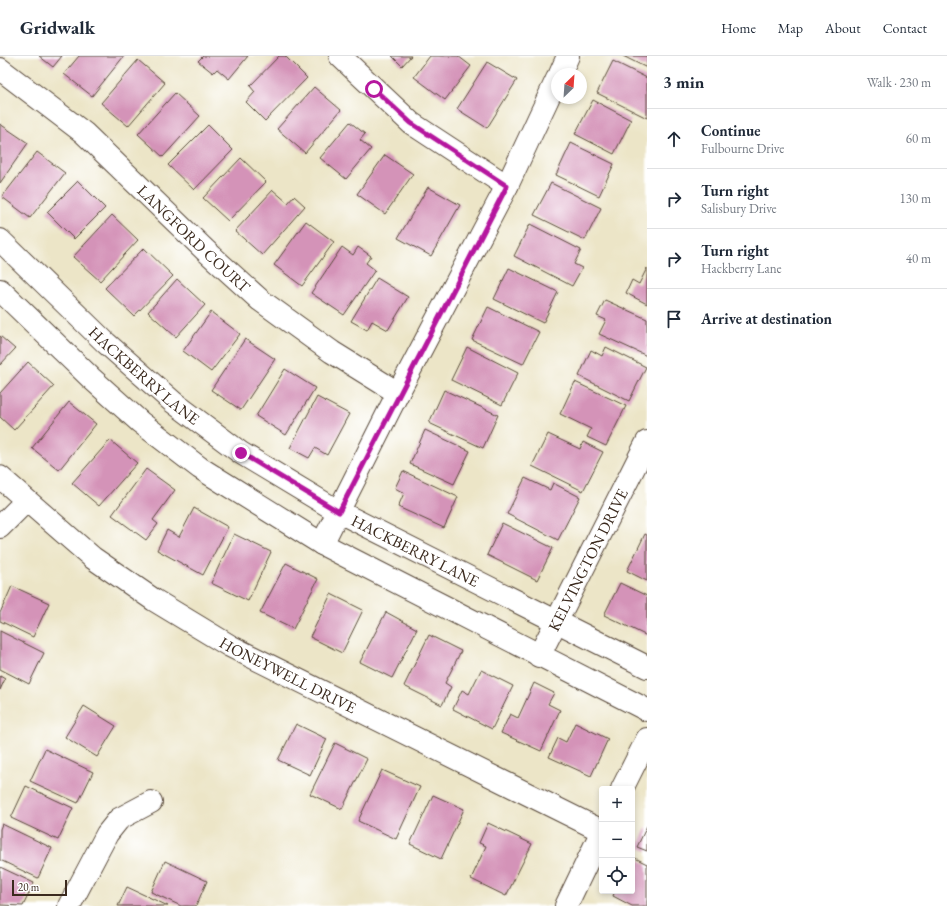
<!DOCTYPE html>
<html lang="en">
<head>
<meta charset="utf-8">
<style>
	body { margin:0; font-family:"EB Garamond",serif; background:#f2f2f3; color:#1f2937 }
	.controls { position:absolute; right:12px; bottom:12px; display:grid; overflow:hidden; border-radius:4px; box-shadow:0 2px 6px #0003 }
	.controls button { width:36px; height:36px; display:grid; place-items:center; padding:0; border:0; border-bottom:1px solid #e0e1e3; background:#fff; color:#1f2937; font:20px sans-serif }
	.compass { position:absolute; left:551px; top:12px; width:36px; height:36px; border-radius:50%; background:#fff; box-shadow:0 2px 6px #0003; rotate:25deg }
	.scale { position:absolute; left:12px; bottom:10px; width:55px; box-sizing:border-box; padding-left:4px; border:2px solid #3b2a1e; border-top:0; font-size:11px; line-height:14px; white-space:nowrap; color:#3b2a1e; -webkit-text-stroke:3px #fff; paint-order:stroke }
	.stop { position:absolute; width:12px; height:12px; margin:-9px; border:3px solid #b5179e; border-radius:50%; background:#fff }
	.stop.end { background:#b5179e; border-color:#fff; box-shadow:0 1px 4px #0008 }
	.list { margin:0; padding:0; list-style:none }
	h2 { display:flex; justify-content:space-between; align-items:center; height:52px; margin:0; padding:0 16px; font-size:17px }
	h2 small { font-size:13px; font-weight:400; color:#747a83 }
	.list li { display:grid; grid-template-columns:26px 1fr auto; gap:12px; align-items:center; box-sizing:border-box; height:60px; padding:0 16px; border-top:1px solid #e0e1e3 }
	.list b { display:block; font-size:15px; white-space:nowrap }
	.list p { margin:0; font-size:13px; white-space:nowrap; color:#747a83 }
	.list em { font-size:13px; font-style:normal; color:#747a83 }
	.icon { flex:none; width:22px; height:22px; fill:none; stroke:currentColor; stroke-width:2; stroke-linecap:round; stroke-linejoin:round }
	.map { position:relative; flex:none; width:647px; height:850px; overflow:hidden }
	header { display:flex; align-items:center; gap:24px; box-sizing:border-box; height:56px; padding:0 20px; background:#fff; border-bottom:1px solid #e0e1e3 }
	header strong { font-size:19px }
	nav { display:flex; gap:22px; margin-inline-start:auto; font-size:14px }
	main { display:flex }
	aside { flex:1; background:#fff }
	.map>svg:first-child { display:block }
</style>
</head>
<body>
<header>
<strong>Gridwalk</strong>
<nav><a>Home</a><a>Map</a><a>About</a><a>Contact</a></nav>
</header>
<main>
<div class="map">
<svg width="647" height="850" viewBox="0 0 647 850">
	<rect width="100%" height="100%" fill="#fff"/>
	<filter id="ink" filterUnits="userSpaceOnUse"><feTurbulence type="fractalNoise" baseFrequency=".025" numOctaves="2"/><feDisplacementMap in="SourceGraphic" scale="8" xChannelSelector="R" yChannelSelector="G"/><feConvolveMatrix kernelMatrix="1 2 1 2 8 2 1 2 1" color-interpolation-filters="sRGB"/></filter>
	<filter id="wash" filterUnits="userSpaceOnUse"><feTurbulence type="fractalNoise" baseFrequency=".012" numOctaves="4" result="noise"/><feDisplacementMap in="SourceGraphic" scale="16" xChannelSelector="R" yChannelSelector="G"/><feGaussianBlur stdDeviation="0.9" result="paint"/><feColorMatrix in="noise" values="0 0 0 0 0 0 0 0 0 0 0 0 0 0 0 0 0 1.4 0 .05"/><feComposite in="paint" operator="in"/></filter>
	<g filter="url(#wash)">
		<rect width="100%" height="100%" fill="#ece5c7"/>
		<g id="blocks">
			<path fill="#d493b8" d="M 39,0 L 62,0 L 53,11 Z
				M 79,0 L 124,0 L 92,40 L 64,18 Z
				M 203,0 L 248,0 L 229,23 L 217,13 L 213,17 L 198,5 Z
				M 279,0 L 285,0 L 307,22 L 265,65 L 246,46 L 255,36 L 250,30 Z
				M 392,0 L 411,0 L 402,10 Z
				M 430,0 L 458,0 L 471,10 L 445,44 L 414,21 Z
				M 623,0 L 647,0 L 647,12 Z
				M 138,4 L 165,27 L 128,70 L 101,47 Z
				M 613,5 L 647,22 L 647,62 L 597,37 Z
				M 487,6 L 517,24 L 487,72 L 457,53 Z
				M 314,31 L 341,54 L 305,97 L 277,73 Z
				M 175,37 L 200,60 L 163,101 L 138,78 Z
				M 593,44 L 631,64 L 614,98 L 575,78 Z
				M 350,66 L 365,78 L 360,84 L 371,93 L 346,123 L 320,102 Z
				M 0,68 L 28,87 L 0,127 Z
				M 208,69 L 233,94 L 194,134 L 168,109 Z
				M 571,87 L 614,108 L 599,140 L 556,119 Z
				M 37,96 L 65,117 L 30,162 L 2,141 Z
				M 385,99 L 413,118 L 385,158 L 357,138 Z
				M 241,102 L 266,126 L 228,165 L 203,142 Z
				M 78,125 L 105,152 L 74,183 L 47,156 Z
				M 551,127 L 601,152 L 585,184 L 534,159 Z
				M 428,131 L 460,149 L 431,200 L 398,182 Z
				M 273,134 L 288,147 L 294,140 L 305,150 L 262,199 L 235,175 Z
				M 112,159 L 138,184 L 100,225 L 73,201 Z
				M 306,165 L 334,186 L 302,230 L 274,209 Z
				M 530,168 L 581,194 L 574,208 L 582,212 L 572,230 L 514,200 Z
				M 342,191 L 353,199 L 358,191 L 371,200 L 366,207 L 375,214 L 344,259 L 311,237 Z
				M 144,192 L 173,220 L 134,260 L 105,232 Z
				M 509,212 L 558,236 L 543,267 L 494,243 Z
				M 647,212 L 647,248 L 626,237 L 632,224 L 639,228 Z
				M 377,222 L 408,241 L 388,274 L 372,265 L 367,274 L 351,265 Z
				M 177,223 L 205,249 L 176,281 L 148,256 Z
				M 605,244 L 647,263 L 647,300 L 599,278 L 606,264 L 597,260 Z
				M 488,251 L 539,276 L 523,308 L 472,284 Z
				M 211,256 L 240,278 L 211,316 L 183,295 Z
				M 0,280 L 15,293 L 0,309 Z
				M 245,283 L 275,303 L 241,354 L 211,334 Z
				M 467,291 L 518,317 L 502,349 L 451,324 Z
				M 606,291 L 646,311 L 629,345 L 579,320 L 591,294 L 602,300 Z
				M 28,306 L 54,330 L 14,374 L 0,361 L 0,337 Z
				M 285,313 L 315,332 L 286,379 L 256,360 Z
				M 575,326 L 626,350 L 606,390 L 587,381 L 591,373 L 560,358 Z
				M 444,334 L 498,359 L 483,392 L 429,367 Z
				M 317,341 L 349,358 L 327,399 L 315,392 L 309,402 L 290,392 Z
				M 69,346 L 96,368 L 59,414 L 32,392 Z
				M 425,374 L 470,395 L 454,428 L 410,408 Z
				M 548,378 L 580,393 L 583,386 L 603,396 L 583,435 L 532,410 Z
				M 110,384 L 137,407 L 99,450 L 72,427 Z
				M 146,413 L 175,434 L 153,464 L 158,468 L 146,484 L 112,459 Z
				M 403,415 L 458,441 L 444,472 L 398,451 L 404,437 L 395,432 Z
				M 525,422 L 550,434 L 553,427 L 580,441 L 558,484 L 507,458 Z
				M 194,452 L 228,471 L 203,519 L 157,494 L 167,474 L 179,481 Z
				M 502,467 L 553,492 L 537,524 L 487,499 Z
				M 234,478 L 271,496 L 248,545 L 211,527 Z
				M 645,478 L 647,479 L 647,525 L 627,515 Z
				M 286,507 L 318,523 L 293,573 L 260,557 Z
				M 620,527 L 647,540 L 647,580 L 604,559 Z
				M 12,530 L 49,547 L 33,581 L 0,565 L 0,557 Z
				M 331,538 L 363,554 L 342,597 L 310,581 Z
				M 386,556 L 417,573 L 392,622 L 360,606 Z
				M 0,575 L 44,597 L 29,628 L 0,613 Z
				M 429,579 L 461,595 L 445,627 L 451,631 L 442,649 L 404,630 Z
				M 481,614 L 513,630 L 492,673 L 453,653 L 462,634 L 469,638 Z
				M 0,620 L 5,623 L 0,634 Z
				M 534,627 L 554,637 L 548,648 L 560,654 L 541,695 L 501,677 L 510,658 L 518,662 Z
				M 84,650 L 116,670 L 97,701 L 65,681 Z
				M 575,667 L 608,683 L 591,720 L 549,701 L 558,682 L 566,686 Z
				M 296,668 L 327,683 L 310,719 L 278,704 Z
				M 335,687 L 367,703 L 342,753 L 310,738 Z
				M 45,693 L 93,716 L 78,747 L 30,725 Z
				M 382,714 L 420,731 L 396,783 L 358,765 Z
				M 26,730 L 73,752 L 58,784 L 11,762 Z
				M 433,739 L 464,753 L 441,803 L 410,788 Z
				M 488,767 L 532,788 L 506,840 L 471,823 L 486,790 L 479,787 Z
				M 2,768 L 52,792 L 38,822 L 0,804 L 0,773 Z
				M 647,770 L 647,795 L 637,791 Z
				M 633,801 L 647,808 L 647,850 L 632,850 L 613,840 L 615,835 L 632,835 Z
				M 165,805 L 207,825 L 196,850 L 181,850 L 151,836 Z
				M 0,811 L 34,827 L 23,850 L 0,849 Z
				M 127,831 L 168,850 L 118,850 Z"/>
		</g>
	</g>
	<g filter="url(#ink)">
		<use href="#blocks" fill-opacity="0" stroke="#564637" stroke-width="1"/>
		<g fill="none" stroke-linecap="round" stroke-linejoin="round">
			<g stroke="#564637" stroke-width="24">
				<g id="minor">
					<path d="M 340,0 L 411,67 L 507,130"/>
					<path id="s1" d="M 0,13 L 84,77 L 205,194 L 260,244 L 332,296 L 398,337"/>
					<path d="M 560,18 L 568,0"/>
					<path id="s2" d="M 0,184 L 106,287 L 173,346 L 241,397 L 339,456 L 647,611"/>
					<path d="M 0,234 L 91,322 L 140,366 L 200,412 L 322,488 L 647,654"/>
					<path id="s3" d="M 0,421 L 93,502 L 154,544 L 230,590 L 602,775"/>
					<path d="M 0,471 L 26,445"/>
					<path d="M 322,488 L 398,337 L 507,130 L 557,23"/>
					<path id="s4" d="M 539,600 L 647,386"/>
					<path d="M 622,733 L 647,683"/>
					<path d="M 69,850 L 107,778 L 119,763 L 151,746"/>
					<path d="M 566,850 L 602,775"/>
				</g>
			</g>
			<use href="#minor" stroke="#fff" stroke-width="22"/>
		</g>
	</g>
	<g fill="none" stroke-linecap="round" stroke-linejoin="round" filter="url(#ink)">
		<path stroke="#b5179e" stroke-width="5" d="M 241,397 L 339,456 L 507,130 L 411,67 L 374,33"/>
	</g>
	<g text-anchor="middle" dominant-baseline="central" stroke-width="3.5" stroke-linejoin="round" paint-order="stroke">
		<g font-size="16" fill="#3b2a1e" stroke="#fff">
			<text stroke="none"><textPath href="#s1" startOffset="258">LANGFORD COURT</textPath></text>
			<text stroke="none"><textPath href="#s2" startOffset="198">HACKBERRY LANE</textPath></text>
			<text stroke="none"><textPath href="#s2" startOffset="522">HACKBERRY LANE</textPath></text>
			<text stroke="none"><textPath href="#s4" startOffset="108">KELVINGTON DRIVE</textPath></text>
			<text stroke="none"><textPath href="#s3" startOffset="351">HONEYWELL DRIVE</textPath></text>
		</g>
	</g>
</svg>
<div class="controls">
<button>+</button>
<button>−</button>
<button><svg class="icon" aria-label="locate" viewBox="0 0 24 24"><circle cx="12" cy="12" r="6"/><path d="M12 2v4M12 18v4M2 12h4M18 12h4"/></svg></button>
</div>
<svg class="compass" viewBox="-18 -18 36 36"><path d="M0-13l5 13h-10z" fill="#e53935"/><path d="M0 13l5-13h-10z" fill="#747a83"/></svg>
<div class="scale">20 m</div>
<div class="stop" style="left:374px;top:33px"></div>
<div class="stop end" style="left:241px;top:397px"></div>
</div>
<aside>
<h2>3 min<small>Walk · 230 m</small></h2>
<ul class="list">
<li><svg class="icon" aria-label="ahead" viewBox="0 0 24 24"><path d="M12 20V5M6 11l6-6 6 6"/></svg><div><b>Continue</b><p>Fulbourne Drive</p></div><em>60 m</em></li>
<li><svg class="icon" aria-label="right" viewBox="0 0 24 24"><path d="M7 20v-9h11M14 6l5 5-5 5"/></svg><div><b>Turn right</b><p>Salisbury Drive</p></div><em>130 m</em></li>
<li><svg class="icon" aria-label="right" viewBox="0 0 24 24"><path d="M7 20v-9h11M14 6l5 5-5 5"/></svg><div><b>Turn right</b><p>Hackberry Lane</p></div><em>40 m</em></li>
<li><svg class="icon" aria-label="arrive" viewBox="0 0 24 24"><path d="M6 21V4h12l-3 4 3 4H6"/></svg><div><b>Arrive at destination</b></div></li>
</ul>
</aside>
</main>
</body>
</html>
